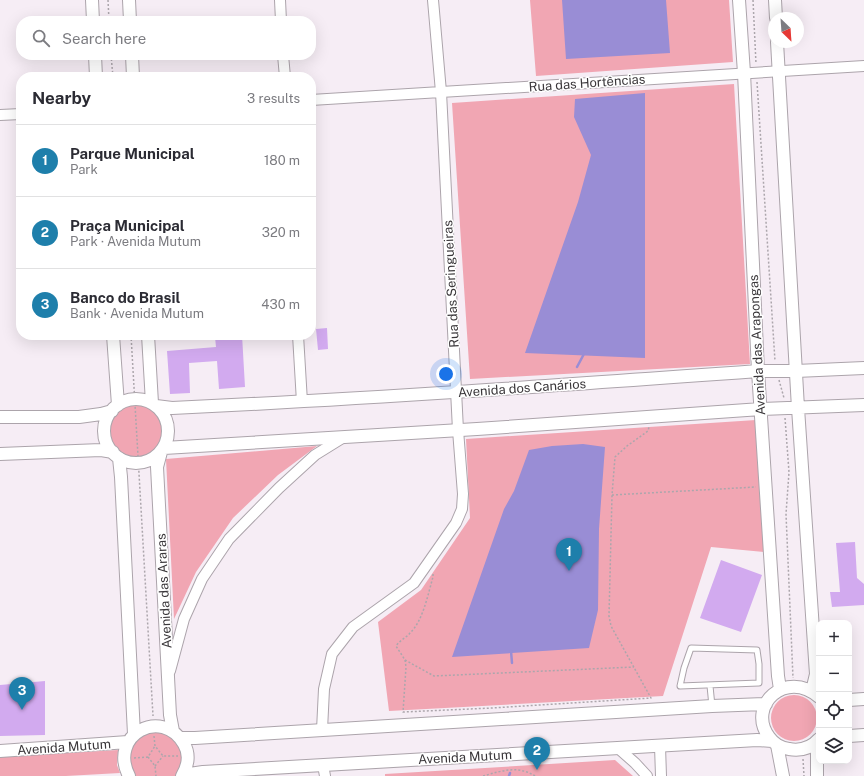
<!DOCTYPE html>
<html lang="en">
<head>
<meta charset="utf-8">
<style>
	body { margin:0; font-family:"Public Sans",sans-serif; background:#f2f2f3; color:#2b2b33 }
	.controls { position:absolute; right:12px; bottom:12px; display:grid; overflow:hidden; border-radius:8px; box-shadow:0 4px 16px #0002 }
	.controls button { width:36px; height:36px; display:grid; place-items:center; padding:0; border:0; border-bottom:1px solid #e1e1e2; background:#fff; color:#2b2b33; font:20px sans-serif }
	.compass { position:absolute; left:768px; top:12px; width:36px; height:36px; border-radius:50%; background:#fff; box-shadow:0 4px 16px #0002; rotate:155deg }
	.you { position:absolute; left:446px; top:374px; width:14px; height:14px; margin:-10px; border:3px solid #fff; border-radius:50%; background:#1a73e8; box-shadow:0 0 0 6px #1a73e833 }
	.badge { display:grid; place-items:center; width:26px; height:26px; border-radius:50%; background:#1e7fab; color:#fff; font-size:13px; font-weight:700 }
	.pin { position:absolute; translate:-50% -33px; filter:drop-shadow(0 1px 2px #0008) }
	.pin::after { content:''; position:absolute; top:21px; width:14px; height:12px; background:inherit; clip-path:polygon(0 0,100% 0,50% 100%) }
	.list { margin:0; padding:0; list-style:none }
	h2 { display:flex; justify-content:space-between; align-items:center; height:52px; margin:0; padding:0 16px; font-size:17px }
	h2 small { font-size:13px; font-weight:400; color:#7c7c81 }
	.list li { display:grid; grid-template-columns:26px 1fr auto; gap:12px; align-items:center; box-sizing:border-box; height:72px; padding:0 16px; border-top:1px solid #e1e1e2 }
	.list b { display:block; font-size:15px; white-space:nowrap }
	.list p { margin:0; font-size:13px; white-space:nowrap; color:#7c7c81 }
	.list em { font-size:13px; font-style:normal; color:#7c7c81 }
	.icon { flex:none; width:22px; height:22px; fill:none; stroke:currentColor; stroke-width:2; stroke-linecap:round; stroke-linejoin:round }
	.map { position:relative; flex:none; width:864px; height:776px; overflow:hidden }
	.search { position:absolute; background:#fff; box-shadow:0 4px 16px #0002; left:16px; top:16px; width:300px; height:44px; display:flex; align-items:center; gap:10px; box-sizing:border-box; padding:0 14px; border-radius:16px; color:#7c7c81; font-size:15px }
	.panel { position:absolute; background:#fff; box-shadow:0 4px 16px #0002; left:16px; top:72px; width:300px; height:268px; border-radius:16px }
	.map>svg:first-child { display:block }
</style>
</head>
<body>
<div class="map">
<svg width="864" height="776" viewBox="0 0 864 776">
	<rect width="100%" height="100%" fill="#f6edf5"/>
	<path fill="#f1a6b3" d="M 530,0 L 729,0 L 733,62 L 536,76 Z
		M 734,84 L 750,364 L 470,379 L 452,103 Z
		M109 431a27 27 0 1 1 54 0a27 27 0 1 1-54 0Z
		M 756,420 L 764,552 L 711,547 L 663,696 L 389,711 L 378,622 L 421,590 L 470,518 L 466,439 Z
		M 317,446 L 278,475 L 233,518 L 196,572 L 174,619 L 166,459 Z
		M771 718a23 23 0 1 1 46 0a23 23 0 1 1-46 0Z
		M 154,732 L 162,732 L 170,736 L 181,750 L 182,758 L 181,767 L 175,776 L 136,776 C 122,757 132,737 154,732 Z
		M 118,750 L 117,765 L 120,773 L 66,776 L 0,776 L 0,757 Z
		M 615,760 L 633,776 L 385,776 L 385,774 Z"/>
	<path fill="#998dd5" d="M 562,0 L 666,0 L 670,53 L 566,59 Z
		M 645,93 L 645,358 L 525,353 L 578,202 L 591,155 L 574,117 L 575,99 Z
		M 583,444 L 605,447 L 599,529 L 598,610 L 589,648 L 452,657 L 504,509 L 514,491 L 529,450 L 552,446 Z"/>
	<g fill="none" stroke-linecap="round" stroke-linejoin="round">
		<path stroke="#998dd5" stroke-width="2.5" d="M 577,367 L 585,352
			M 511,651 L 512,663
			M 509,776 L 510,773"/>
	</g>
	<path fill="#d2aaef" d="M 327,328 L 328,349 L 318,350 L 316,329 Z
		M 242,335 L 245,387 L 219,389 L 217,361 L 189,363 L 190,393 L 170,394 L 167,351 L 216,347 L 215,337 Z
		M 855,542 L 857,578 L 864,584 L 864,605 L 832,607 L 830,592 L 840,592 L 836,543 Z
		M 721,560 L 762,575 L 741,632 L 700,618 Z
		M 45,681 L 45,735 L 0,736 L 0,685 Z"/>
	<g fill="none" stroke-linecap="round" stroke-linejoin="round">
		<g stroke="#aca4ab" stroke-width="7">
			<path id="service" d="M 691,648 L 757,650 L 759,664 L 759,683 L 680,686 L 684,668 Z
				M 710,686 L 712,706"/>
		</g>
		<g stroke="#aca4ab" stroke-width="12">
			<path id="minor" d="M 280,0 L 281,21
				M 283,55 L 285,77
				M 311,100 L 864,66
				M 0,115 L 21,114
				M 298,335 L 302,402
				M 170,671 L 184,619 L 202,579 L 229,539 L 279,488 L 315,455 L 344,437
				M 322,730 L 324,689 L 332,654 L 353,627 L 414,583 L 456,523 L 462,509 L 463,494 L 458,430 L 441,92 L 433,0
				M 660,746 L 661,776
				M 618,748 L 635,763 L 647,776
				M 323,765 L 325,776"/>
		</g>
		<g stroke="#aca4ab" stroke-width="14">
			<path id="tertiary" d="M 92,0 L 93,21
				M 129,0 L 130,21
				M 739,0 L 744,73 L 758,371 L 778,676 L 780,689
				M 775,0 L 776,18
				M 777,42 L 798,408 L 816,674 L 812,691
				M 95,55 L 96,77
				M 132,55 L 133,77
				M 113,335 L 118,405
				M 148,335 L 152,403
				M104 431a32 32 0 1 1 64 0a32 32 0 1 1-64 0Z
				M 156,406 L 172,408 C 368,399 563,385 758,371 L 796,371 L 864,368
				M 0,417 L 79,417 L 101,414 L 112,411
				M 164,448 L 477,429 L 761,409 L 864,405
				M 161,452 L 157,467 L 170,715 L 173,731
				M 0,454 L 101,450 L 113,452
				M 119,458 L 121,477 L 134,734
				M 819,697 C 786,668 746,706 769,737 C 774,744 780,748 789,749 C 800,751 811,748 819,739
				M 849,700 L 864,699
				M 849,736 L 864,735
				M 181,738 L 195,738 L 712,706 L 766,704
				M 817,742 L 817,776
				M 777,745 L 783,776
				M 0,751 L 128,742
				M 183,775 L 203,772 L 757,740 L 772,741
				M 129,776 C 108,735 162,706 184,744 C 190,754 188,766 182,776"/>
		</g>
		<path stroke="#aca6ac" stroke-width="1.5" stroke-dasharray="2 2" stroke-linecap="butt" d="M 108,0 L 109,21
			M 753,0 L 756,64
			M 111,55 L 113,77
			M 757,82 L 775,361
			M 131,335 L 153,716
			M 779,380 L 784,398
			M 785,418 L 789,472 L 786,514 L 793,678
			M 612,495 L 756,487
			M 433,574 L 433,577 C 428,594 423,621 410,633 C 406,638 400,640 396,646 L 405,660 L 406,667 L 403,712 L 492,708 L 651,698 L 611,626 L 609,616 L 612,495 L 615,457 L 627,446 L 648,431 L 649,427
			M 405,660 L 434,676 L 634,667
			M 154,736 L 155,746 L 163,756 L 178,756
			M 148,757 L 155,766 L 156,776
			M 134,758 L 148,757 L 155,746
			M 803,759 L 804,776
			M 155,766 L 163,756
			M 483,776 C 501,771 518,765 535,776"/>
		<use href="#service" stroke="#fff" stroke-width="5"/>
		<use href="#minor" stroke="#fff" stroke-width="10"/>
		<use href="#tertiary" stroke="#fff" stroke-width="12"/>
	</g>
	<g text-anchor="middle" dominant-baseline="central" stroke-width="3" stroke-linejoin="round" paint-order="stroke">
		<g font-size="13" fill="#3a373a" stroke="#fff">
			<text transform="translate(587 83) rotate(-4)">Rua das Hortências</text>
			<text transform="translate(451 284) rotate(-93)">Rua das Seringueiras</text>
			<text transform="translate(757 345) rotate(-93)">Avenida das Arapongas</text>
			<text transform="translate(522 388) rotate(-4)">Avenida dos Canários</text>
			<text transform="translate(164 591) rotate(-93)">Avenida das Araras</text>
			<text transform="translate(64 747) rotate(-4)">Avenida Mutum</text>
			<text transform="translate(465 757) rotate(-3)">Avenida Mutum</text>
		</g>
	</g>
</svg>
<div class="controls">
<button>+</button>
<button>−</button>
<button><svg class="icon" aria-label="locate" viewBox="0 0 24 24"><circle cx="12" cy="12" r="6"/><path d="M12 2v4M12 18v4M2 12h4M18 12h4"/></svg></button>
<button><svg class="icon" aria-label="layers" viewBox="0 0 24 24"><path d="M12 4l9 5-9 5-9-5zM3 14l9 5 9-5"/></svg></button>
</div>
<svg class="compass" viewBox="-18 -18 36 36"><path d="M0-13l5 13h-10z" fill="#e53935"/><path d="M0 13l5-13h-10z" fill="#7c7c81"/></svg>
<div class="you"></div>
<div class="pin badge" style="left:569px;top:571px">1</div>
<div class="pin badge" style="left:537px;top:770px">2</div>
<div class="pin badge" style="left:22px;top:710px">3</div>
<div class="search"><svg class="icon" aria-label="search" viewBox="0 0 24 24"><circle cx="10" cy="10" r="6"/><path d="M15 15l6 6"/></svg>Search here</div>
<section class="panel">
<h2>Nearby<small>3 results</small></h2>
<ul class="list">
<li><span class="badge">1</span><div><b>Parque Municipal</b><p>Park</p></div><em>180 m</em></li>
<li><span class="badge">2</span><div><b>Praça Municipal</b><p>Park · Avenida Mutum</p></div><em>320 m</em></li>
<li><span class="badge">3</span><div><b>Banco do Brasil</b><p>Bank · Avenida Mutum</p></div><em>430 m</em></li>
</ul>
</section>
</div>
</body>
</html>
